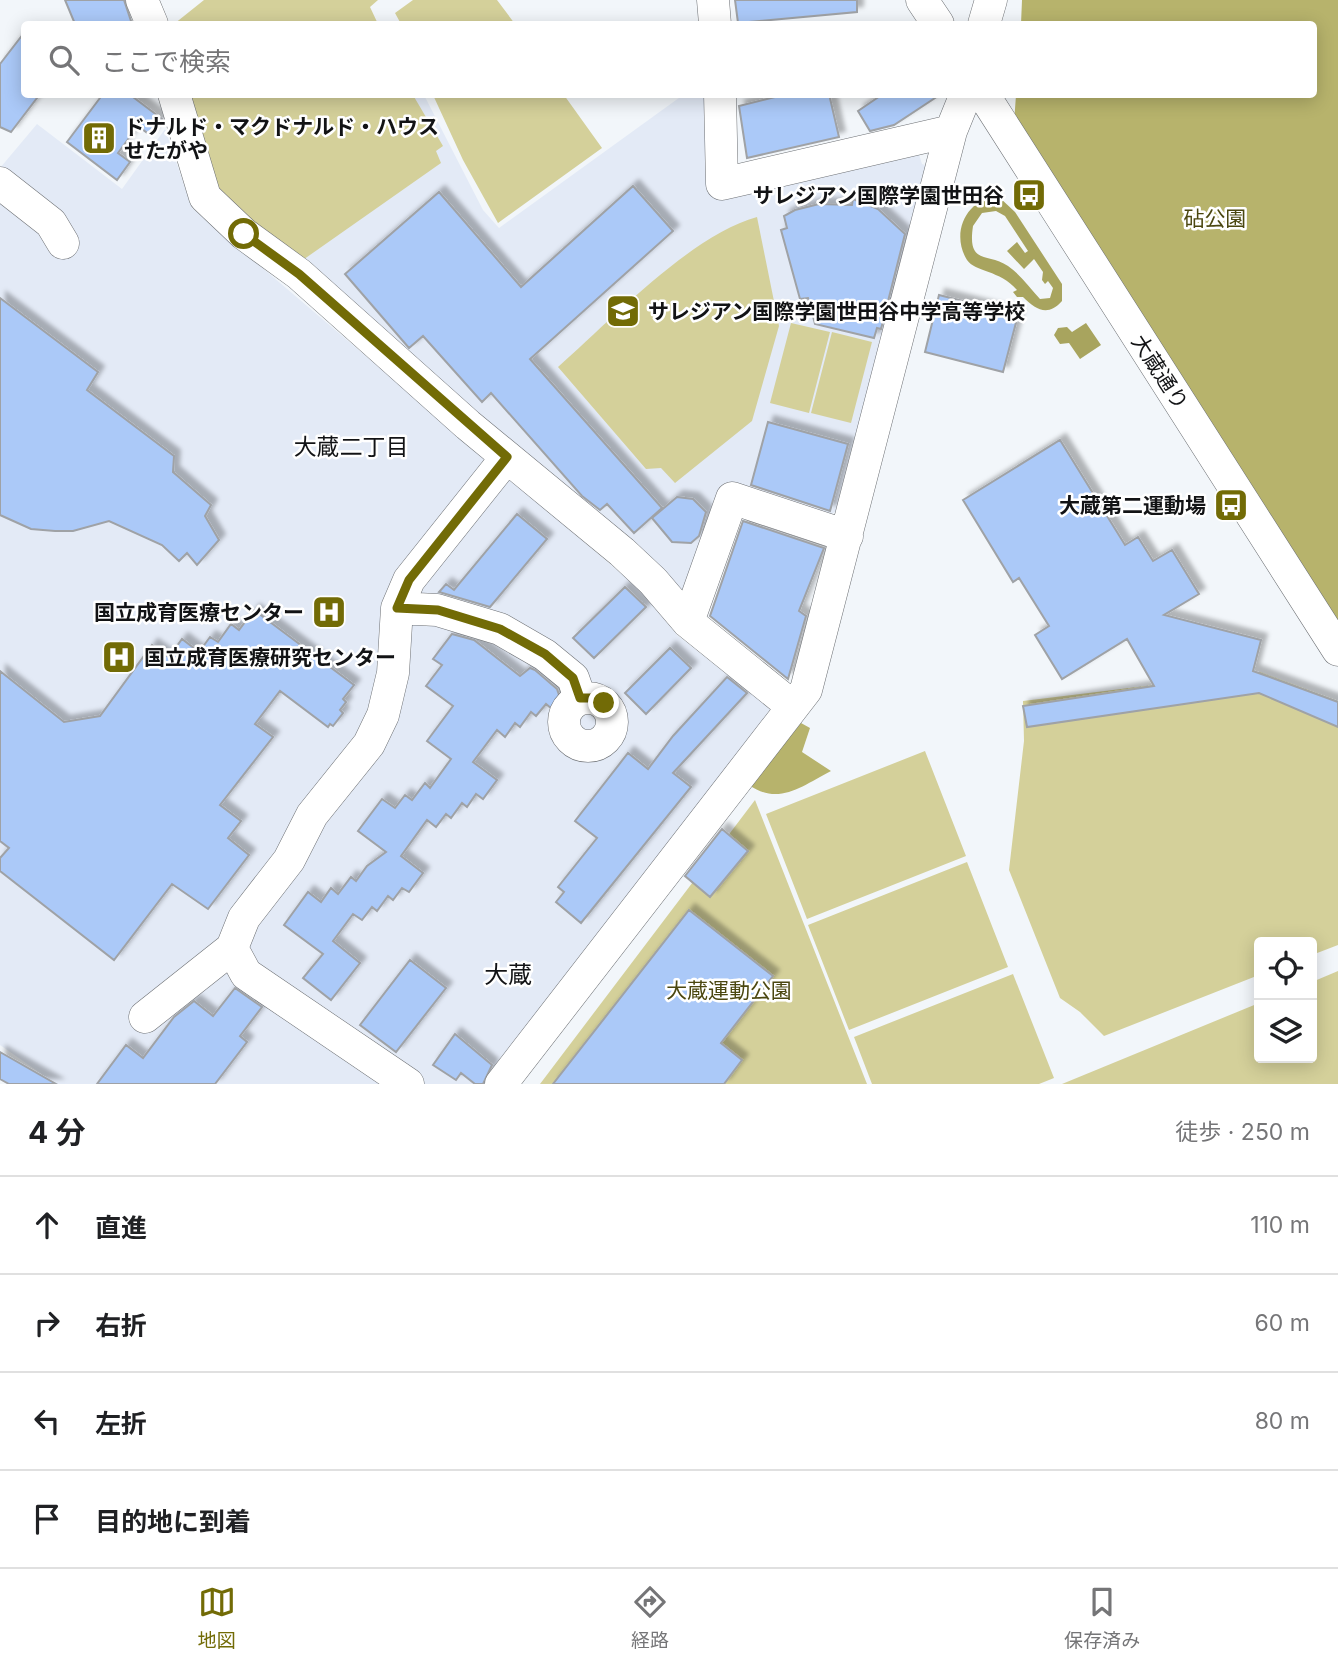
<!DOCTYPE html>
<html lang="ja">
<head>
<meta charset="utf-8">
<style>
	body { margin:0; font-family:Inter,"Noto Sans JP",sans-serif; background:#f6f6f6; color:#202124 }
	.controls { position:absolute; right:21px; bottom:21px; display:grid; overflow:hidden; border-radius:7px; box-shadow:0 4px 18px #0003 }
	.controls button { width:63px; height:63px; display:grid; place-items:center; padding:0; border:0; border-bottom:2px solid #e0e0e0; background:#fff; color:#202124; font:35px sans-serif }
	.stop { position:absolute; width:21px; height:21px; margin:-16px; border:5px solid #726b06; border-radius:50%; background:#fff }
	.stop.end { background:#726b06; border-color:#fff; box-shadow:0 2px 7px #0008 }
	.list { margin:0; padding:0; list-style:none }
	h2 { display:flex; justify-content:space-between; align-items:center; height:91px; margin:0; padding:0 28px; font-size:30px }
	h2 small { font-size:23px; font-weight:400; color:#757577 }
	.list li { display:grid; grid-template-columns:46px 1fr auto; gap:21px; align-items:center; box-sizing:border-box; height:98px; padding:0 28px; border-top:2px solid #e0e0e0 }
	.list b { display:block; font-size:26px; white-space:nowrap }
	.list em { font-size:23px; font-style:normal; color:#757577 }
	.icon { flex:none; width:38px; height:38px; fill:none; stroke:currentColor; stroke-width:2; stroke-linecap:round; stroke-linejoin:round }
	.map { position:relative; flex:none; width:1338px; height:1084px; overflow:hidden }
	.search { position:absolute; background:#fff; box-shadow:0 4px 18px #0003; left:21px; right:21px; top:21px; height:77px; display:flex; align-items:center; gap:18px; box-sizing:border-box; padding:0 24px; border-radius:7px; color:#757577; font-size:26px }
	.sheet { height:483px; background:#fff }
	nav { display:flex; justify-content:space-around; align-items:center; box-sizing:border-box; height:98px; border-top:2px solid #e0e0e0; background:#fff; font-size:19px; color:#757577 }
	nav a { display:grid; justify-items:center; gap:4px }
	nav .on { color:#726b06 }
	.map>svg:first-child { display:block }
</style>
</head>
<body>
<div class="map">
<svg width="1338" height="1084" viewBox="0 0 1338 1084">
	<defs>
		<filter id="shadow"><feDropShadow dx="6" dy="-6" stdDeviation="2" flood-color="#0004"/></filter>
	</defs>
	<rect width="100%" height="100%" fill="#f2f6fa"/>
	<path fill="#e3eaf6" d="M 180,95 L 424,95 L 483,210 L 499,228 L 683,95 L 709,95 L 708,186 L 718,199 L 917,148 L 922,164 L 931,167 L 843,508 L 825,517 L 724,486 L 688,597 L 301,268 Z
		M 37,124 L 122,189 L 165,129 L 192,208 L 638,588 L 677,635 L 772,710 L 487,1084 L 56,1084 L 0,1045 L 0,168 Z"/>
	<path fill="#d4d09a" d="M 204,0 L 378,0 L 370,7 L 378,24 L 174,24 Z
		M 413,0 L 497,0 L 515,24 L 401,24 L 395,13 Z
		M 183,95 L 413,95 L 443,146 L 436,151 L 441,163 L 300,262 L 249,227 L 212,185 Z
		M 433,95 L 564,95 L 602,148 L 498,223 L 463,160 Z
		M 757,217 L 779,326 L 752,421 L 675,483 L 661,468 L 646,469 L 558,367 C 610,321 691,235 757,217 Z
		M 791,323 L 830,332 L 809,413 L 770,403 Z
		M 832,332 L 872,342 L 851,423 L 811,413 Z
		M 1260,672 L 1338,701 L 1338,945 L 1312,955 L 1312,942 L 1259,942 L 1259,975 L 1104,1036 L 1080,1012 L 1060,998 L 1009,870 L 1024,741 L 1023,701 Z
		M 925,751 L 966,856 L 807,919 L 766,814 Z
		M 755,800 L 867,1084 L 540,1084 Z
		M 967,862 L 1008,967 L 849,1030 L 808,925 Z
		M 1338,971 L 1338,1084 L 1062,1084 L 1259,1003 L 1259,1058 L 1312,1058 L 1312,982 Z
		M 1013,974 L 1054,1078 L 1039,1084 L 872,1084 L 854,1037 Z"/>
	<path fill="#b7b36c" d="M 1022,0 L 1338,0 L 1338,632 L 1014,123 L 1016,95 L 1314,94 L 1314,24 L 1021,24 Z
		M 801,723 L 810,728 L 802,752 L 831,771 C 802,786 779,806 749,785 Z"/>
	<path fill="#a8a45e" fill-rule="evenodd" d="M 999,197 L 1015,212 L 1062,284 L 1062,301 C 1048,317 1036,310 1023,297 L 1017,297 L 1013,292 L 1017,290 C 1000,270 975,272 967,260 C 950,233 967,197 999,197 ZM 996,211 L 1005,216 L 1028,251 L 1025,253 L 1017,242 L 1007,251 L 1024,269 L 1034,259 L 1043,272 L 1042,280 L 1045,284 L 1048,281 L 1053,288 L 1050,298 L 1040,299 C 1030,288 1021,275 1008,266 C 988,252 967,266 973,226 L 982,213 Z
		M 1086,323 L 1101,345 L 1080,359 L 1069,343 L 1060,344 L 1054,335 L 1058,328 L 1067,327 L 1072,332 Z"/>
	<path fill="#abc9f8" stroke="#9fa2a6" stroke-width="2" filter="url(#shadow)" d="M 65,0 L 124,0 L 132,24 L 75,24 Z
		M 735,0 L 857,0 L 857,12 L 738,23 Z
		M 24,33 L 24,94 L 40,94 L 11,132 L 0,127 L 0,64 Z
		M 103,94 L 129,94 L 162,119 L 150,135 L 138,126 L 118,153 L 130,162 L 117,180 L 67,142 Z
		M 787,94 L 829,94 L 839,137 L 747,158 L 739,106 Z
		M 883,94 L 941,94 L 894,125 L 870,131 L 858,111 Z
		M 633,186 L 673,231 L 530,359 L 662,508 L 634,533 L 607,504 L 600,510 L 582,496 L 491,393 L 482,402 L 423,336 L 409,348 L 345,274 L 439,192 L 521,287 Z
		M 853,199 L 878,209 L 905,234 L 881,329 L 877,328 L 874,338 L 815,324 L 808,298 L 800,299 L 781,230 L 787,228 L 784,216 L 795,210 L 819,204 L 852,205 Z
		M 939,295 L 1018,315 L 1003,372 L 925,352 Z
		M 0,298 L 98,372 L 87,390 L 174,456 L 173,472 L 211,505 L 205,516 L 219,540 L 197,565 L 187,553 L 179,561 L 162,545 L 109,521 L 73,531 L 55,531 L 31,529 L 0,515 Z
		M 768,422 L 848,444 L 830,511 L 751,485 Z
		M 1060,440 L 1125,545 L 1138,537 L 1153,561 L 1172,550 L 1199,594 L 1164,615 L 1261,640 L 1253,671 L 1338,702 L 1338,727 L 1259,693 L 1027,727 L 1023,706 L 1154,686 L 1127,639 L 1062,679 L 1035,635 L 1049,626 L 1019,578 L 1013,582 L 963,500 Z
		M 677,497 L 693,499 L 706,512 L 699,536 L 691,543 L 672,542 L 652,518 Z
		M 517,514 L 547,539 L 490,607 L 439,592 L 446,584 L 454,590 Z
		M 743,521 L 824,548 L 799,611 L 806,616 L 788,679 L 710,616 Z
		M 625,587 L 646,607 L 594,658 L 573,638 Z
		M 254,610 L 354,685 L 343,699 L 346,702 L 340,710 L 343,713 L 333,726 L 330,724 L 328,727 L 280,691 L 255,724 L 273,737 L 220,805 L 241,821 L 228,838 L 249,855 L 208,909 L 172,884 L 114,960 L 0,871 L 0,858 L 9,848 L 0,841 L 0,671 L 64,722 L 100,716 L 152,645 L 169,657 L 182,639 L 199,652 L 210,637 L 218,642 L 231,624 L 239,630 Z
		M 452,634 L 474,640 L 520,676 L 530,668 L 535,670 L 557,689 L 560,698 L 552,709 L 546,704 L 536,716 L 531,712 L 520,727 L 515,723 L 505,737 L 497,730 L 473,762 L 497,780 L 483,799 L 476,794 L 467,807 L 462,803 L 451,818 L 446,814 L 436,827 L 427,820 L 401,856 L 423,873 L 409,892 L 402,888 L 393,900 L 388,896 L 377,911 L 372,907 L 362,920 L 353,914 L 333,941 L 360,963 L 331,1000 L 303,978 L 323,954 L 284,925 L 308,892 L 321,902 L 331,888 L 338,894 L 351,877 L 356,881 L 367,866 L 386,852 L 358,831 L 382,799 L 395,808 L 405,795 L 412,800 L 425,783 L 430,788 L 451,759 L 427,741 L 453,706 L 426,686 L 442,665 L 433,659 Z
		M 670,648 L 691,668 L 646,714 L 625,693 Z
		M 727,677 L 747,693 L 673,773 L 691,787 L 581,923 L 556,902 L 564,892 L 558,887 L 597,838 L 575,821 L 628,753 L 648,769 L 673,736 Z
		M 722,829 L 748,851 L 710,897 L 685,876 Z
		M 689,910 L 773,976 L 721,1043 L 742,1060 L 724,1084 L 553,1084 Z
		M 410,960 L 446,988 L 396,1052 L 360,1025 Z
		M 235,988 L 262,1007 L 240,1036 L 247,1042 L 215,1084 L 97,1084 L 126,1045 L 143,1058 L 174,1017 L 194,1001 L 213,1016 Z
		M 455,1034 L 492,1065 L 483,1084 L 475,1084 L 461,1073 L 456,1080 L 433,1065 Z
		M 0,1052 L 56,1084 L 9,1084 L 0,1079 Z"/>
	<g fill="none" stroke-linecap="round" stroke-linejoin="round">
		<g stroke="#6d7074" stroke-width="33">
			<path id="minor" d="M 142,0 L 152,24
				M 713,0 L 715,24
				M 922,0 L 938,24
				M 984,24 L 991,0
				M 174,94 L 205,197 L 244,234 L 299,274 L 468,425 L 622,552 L 653,581 L 688,622 L 792,706
				M 720,94 L 722,184 L 951,131
				M 983,94 L 1338,650
				M 0,183 L 51,223 L 63,243
				M 397,608 L 437,610 L 500,629 L 545,655 L 573,678 L 580,698
				M 688,622 L 732,498 L 847,536
				M564 722a24 24 0 1 1 48 0a24 24 0 1 1-48 0Z
				M 145,1017 L 232,948
				M 408,1084 L 246,974 L 232,948 L 244,918 L 289,860 L 312,815 L 369,744 L 383,715 L 393,673 L 397,608 L 409,580 L 507,457
				M 501,1084 L 806,690 L 951,131 L 966,94"/>
		</g>
		<use href="#minor" stroke="#fff" stroke-width="32"/>
	</g>
	<g fill="none" stroke-linecap="round" stroke-linejoin="round">
		<path stroke="#726b06" stroke-width="9" d="M 244,234 L 299,274 L 507,457 L 409,580 L 397,608 L 438,610 L 500,629 L 545,654 L 573,678 L 580,698 L 596,698 L 604,703"/>
	</g>
	<defs>
		<g id="building-square" transform="scale(1.75)"><rect x="-9" y="-9" width="18" height="18" rx="4" fill="#726b06" stroke="#fff"/><path d="M-4-6H4V6H1V3H-1V6H-4ZM-2.5-4.3h1.7v1.8h-1.7ZM.8-4.3h1.7v1.8H.8ZM-2.5-1h1.7V.8h-1.7ZM.8-1h1.7V.8H.8Z" fill="#fff"/></g>
		<g id="bus-square" transform="scale(1.75)"><rect x="-9" y="-9" width="18" height="18" rx="4" fill="#726b06" stroke="#fff"/><path d="M-5-6H5V4H4V6H2V4H-2V6H-4V4H-5ZM-3.5-4V0h7V-4ZM-3.5 1.2v1.5H-2V1.2ZM2 1.2v1.5H3.5V1.2Z" fill="#fff"/></g>
		<g id="school-square" transform="scale(1.75)"><rect x="-9" y="-9" width="18" height="18" rx="4" fill="#726b06" stroke="#fff"/><path d="M0-5L7-2L0 1L-7-2ZM-4 1L0 2.5L4 1V4Q0 6-4 4Z" fill="#fff"/></g>
		<g id="hospital-square" transform="scale(1.75)"><rect x="-9" y="-9" width="18" height="18" rx="4" fill="#726b06" stroke="#fff"/><path d="M-5-5h3v3.5h4V-5h3V5h-3V1.5h-4V5h-3Z" fill="#fff"/></g>
	</defs>
	<g fill-rule="evenodd">
		<use href="#building-square" x="99" y="138"/>
		<use href="#bus-square" x="1029" y="195"/>
		<use href="#school-square" x="623" y="311"/>
		<use href="#bus-square" x="1231" y="505"/>
		<use href="#hospital-square" x="329" y="612"/>
		<use href="#hospital-square" x="119" y="657"/>
	</g>
	<g text-anchor="middle" dominant-baseline="central" stroke-width="5" stroke-linejoin="round" paint-order="stroke">
		<g font-size="21" font-weight="bold" fill="#121315" stroke="#fff" text-anchor="start">
			<text x="124" y="126">ドナルド・マクドナルド・ハウス<tspan x="124" dy="24">せたがや</tspan></text>
			<text x="1004" y="195" text-anchor="end">サレジアン国際学園世田谷</text>
			<text x="648" y="311">サレジアン国際学園世田谷中学高等学校</text>
			<text x="1206" y="505" text-anchor="end">大蔵第二運動場</text>
			<text x="304" y="612" text-anchor="end">国立成育医療センター</text>
			<text x="144" y="657">国立成育医療研究センター</text>
		</g>
		<g font-size="21" fill="#4b4710" stroke="#fff">
			<text x="1215" y="218">砧公園</text>
			<text x="729" y="990">大蔵運動公園</text>
		</g>
		<g font-size="21" fill="#121315" stroke="#fff">
			<text transform="translate(1160 372) rotate(57)">大蔵通り</text>
		</g>
		<g font-size="23" fill="#121315" stroke="#fff">
			<text x="351" y="447">大蔵二丁目</text>
		</g>
		<g font-size="24" fill="#121315" stroke="#fff">
			<text x="508" y="974">大蔵</text>
		</g>
	</g>
</svg>
<div class="controls">
<button><svg class="icon" aria-label="locate" viewBox="0 0 24 24"><circle cx="12" cy="12" r="6"/><path d="M12 2v4M12 18v4M2 12h4M18 12h4"/></svg></button>
<button><svg class="icon" aria-label="layers" viewBox="0 0 24 24"><path d="M12 4l9 5-9 5-9-5zM3 14l9 5 9-5"/></svg></button>
</div>
<div class="stop" style="left:244px;top:234px"></div>
<div class="stop end" style="left:604px;top:703px"></div>
<div class="search"><svg class="icon" aria-label="search" viewBox="0 0 24 24"><circle cx="10" cy="10" r="6"/><path d="M15 15l6 6"/></svg>ここで検索</div>
</div>
<section class="sheet">
<h2>4 分<small>徒歩 · 250 m</small></h2>
<ul class="list">
<li><svg class="icon" aria-label="ahead" viewBox="0 0 24 24"><path d="M12 20V5M6 11l6-6 6 6"/></svg><div><b>直進</b></div><em>110 m</em></li>
<li><svg class="icon" aria-label="right" viewBox="0 0 24 24"><path d="M7 20v-9h11M14 6l5 5-5 5"/></svg><div><b>右折</b></div><em>60 m</em></li>
<li><svg class="icon" aria-label="left" viewBox="0 0 24 24"><path d="M17 20v-9H6M10 6l-5 5 5 5"/></svg><div><b>左折</b></div><em>80 m</em></li>
<li><svg class="icon" aria-label="arrive" viewBox="0 0 24 24"><path d="M6 21V4h12l-3 4 3 4H6"/></svg><div><b>目的地に到着</b></div></li>
</ul>
</section>
<nav>
<a class="on"><svg class="icon" aria-label="map" viewBox="0 0 24 24"><path d="M3 6l6-2 6 2 6-2v14l-6 2-6-2-6 2zM9 4v14M15 6v14"/></svg>地図</a>
<a><svg class="icon" aria-label="directions" viewBox="0 0 24 24"><path d="M12 3l9 9-9 9-9-9zM9 14v-3h6M13 9l2 2-2 2"/></svg>経路</a>
<a><svg class="icon" aria-label="saved" viewBox="0 0 24 24"><path d="M7 4h10v16l-5-4-5 4z"/></svg>保存済み</a>
</nav>
</body>
</html>
